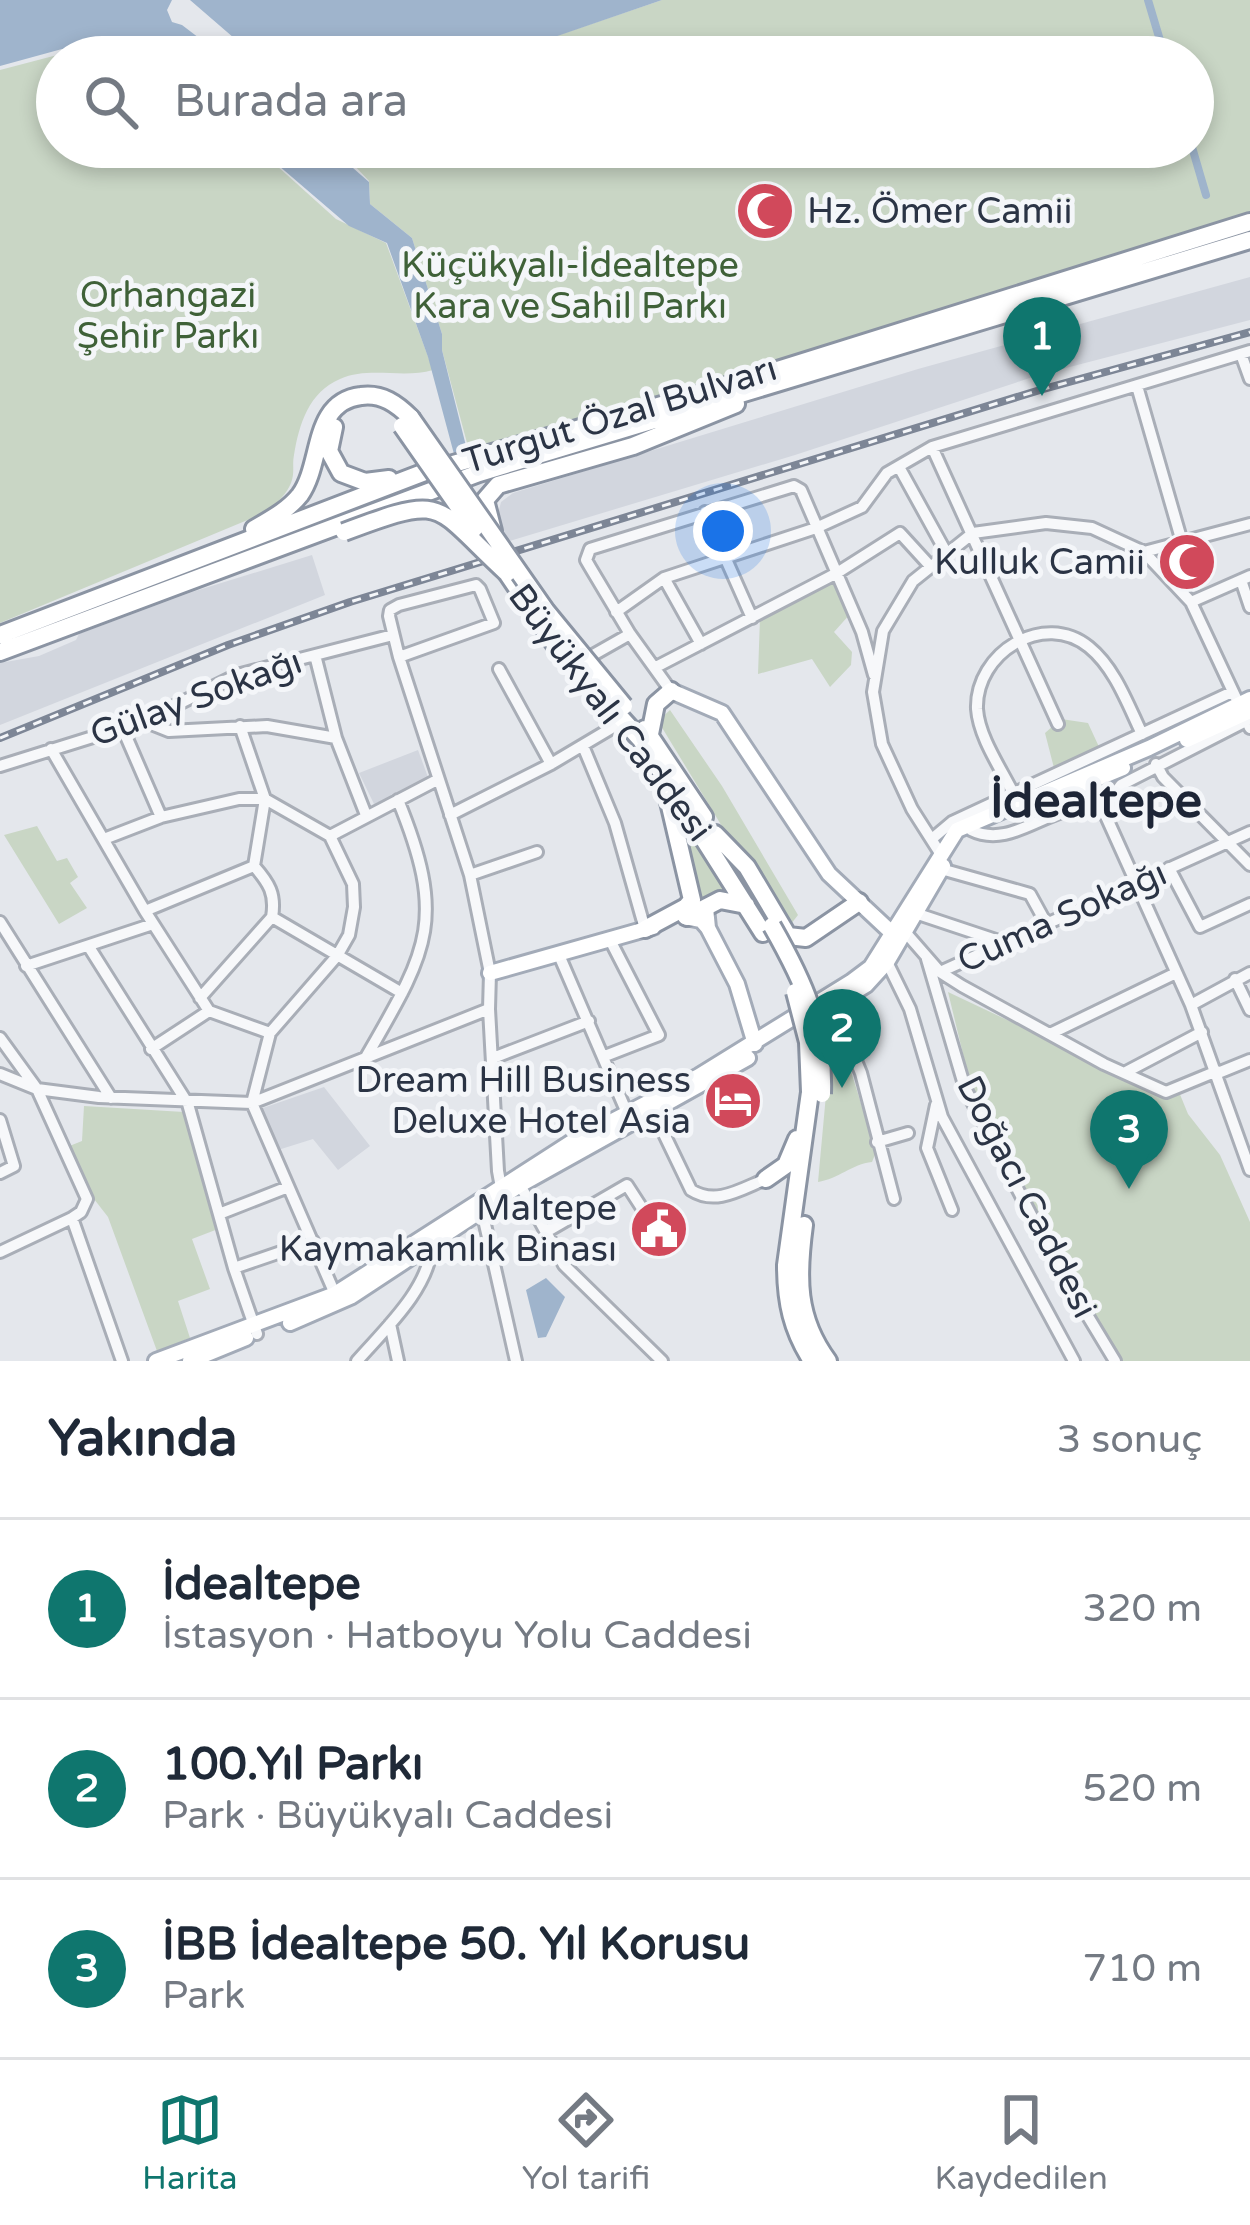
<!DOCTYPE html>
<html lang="tr">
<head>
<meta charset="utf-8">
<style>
	body { margin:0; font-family:"Varela Round",sans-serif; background:#f2f2f3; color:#1f2937 }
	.you { position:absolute; left:723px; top:531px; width:42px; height:42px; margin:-30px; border:9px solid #fff; border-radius:50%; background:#1a73e8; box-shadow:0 0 0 18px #1a73e833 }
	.badge { display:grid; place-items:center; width:78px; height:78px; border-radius:50%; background:#0f766e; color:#fff; font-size:39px; font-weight:700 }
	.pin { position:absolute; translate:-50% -99px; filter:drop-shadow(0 3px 6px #0008) }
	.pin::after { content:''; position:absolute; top:63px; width:42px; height:36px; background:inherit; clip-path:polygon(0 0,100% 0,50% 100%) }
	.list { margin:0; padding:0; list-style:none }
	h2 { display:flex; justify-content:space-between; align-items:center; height:156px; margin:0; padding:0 48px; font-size:51px }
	h2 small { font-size:39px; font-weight:400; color:#747a83 }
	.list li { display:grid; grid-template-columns:78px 1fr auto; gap:36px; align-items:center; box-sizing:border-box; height:180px; padding:0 48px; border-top:3px solid #e0e1e3 }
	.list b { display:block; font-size:45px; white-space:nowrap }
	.list p { margin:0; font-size:39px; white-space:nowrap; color:#747a83 }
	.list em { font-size:39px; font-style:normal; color:#747a83 }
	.icon { flex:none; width:66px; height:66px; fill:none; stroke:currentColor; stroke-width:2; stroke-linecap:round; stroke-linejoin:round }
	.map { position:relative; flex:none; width:1250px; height:1361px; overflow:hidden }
	.search { position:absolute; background:#fff; box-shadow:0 6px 18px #0003; left:36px; right:36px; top:36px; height:132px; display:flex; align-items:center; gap:30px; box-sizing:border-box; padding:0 42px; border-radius:66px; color:#747a83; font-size:45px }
	.sheet { height:696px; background:#fff }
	nav { display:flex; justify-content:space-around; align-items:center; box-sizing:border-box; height:168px; border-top:3px solid #e0e1e3; background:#fff; font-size:33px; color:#747a83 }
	nav a { display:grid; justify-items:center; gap:6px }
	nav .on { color:#0f766e }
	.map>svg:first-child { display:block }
</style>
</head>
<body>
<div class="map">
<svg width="1250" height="1361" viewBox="0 0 1250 1361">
	<rect width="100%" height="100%" fill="#e4e7ec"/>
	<path fill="#d2d6de" d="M 1250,277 L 1250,320 L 1039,375 L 795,455 L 506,542 L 497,518 L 501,502 L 513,493 L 918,369 Z
		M 312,555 L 325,595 L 0,725 L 0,663 L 39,656 L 76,640 L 79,634 L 192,592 Z
		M 418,750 L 429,780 L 374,804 L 359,773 Z
		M 324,1087 L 370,1146 L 338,1170 L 313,1139 L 278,1150 L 260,1109 Z"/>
	<path fill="#c9d6c5" d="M 662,0 L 1250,0 L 1250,216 L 1005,288 L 743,377 L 470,454 L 442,350 L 442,334 L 412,238 L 370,204 L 369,181 L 337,147 L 1193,147 L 1193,57 L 494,57 Z
		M 91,53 L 117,57 L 57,57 L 57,147 L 256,147 L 336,219 L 386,243 L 433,370 C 403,379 369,366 340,379 C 309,392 299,424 294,455 C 292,465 295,473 291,483 C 286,495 277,503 267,512 L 0,623 L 0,70 L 61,54 Z
		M 835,579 L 851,613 L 834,632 L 852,652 L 851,665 L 830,687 L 812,659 L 758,674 L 760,618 Z
		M 670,710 L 722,786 L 798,915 L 791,924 L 747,855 L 723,828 L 658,721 Z
		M 1061,719 L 1088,723 L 1100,749 L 1054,768 L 1045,733 Z
		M 670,790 L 727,890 L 715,892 L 699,906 Z
		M 37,826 L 57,861 L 67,858 L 78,877 L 70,883 L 87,908 L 59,924 L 4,835 Z
		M 948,992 L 1168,1096 L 1179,1092 L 1188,1114 L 1220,1155 L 1250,1222 L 1250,1361 L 1118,1361 L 971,1087 Z
		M 833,1013 L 876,1152 L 872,1162 C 852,1164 838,1179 818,1182 L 828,1073 L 821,1018 Z
		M 84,1106 L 184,1112 L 218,1229 L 192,1239 L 210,1289 L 178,1301 L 190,1338 L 157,1351 L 108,1217 L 87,1190 L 67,1147 L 82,1141 Z"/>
	<path fill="#9fb4cc" d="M 0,0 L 172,0 L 167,10 L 172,22 L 182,25 L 224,57 L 130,57 L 94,49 L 62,49 L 0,66 Z
		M 190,0 L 662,0 L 496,57 L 256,57 Z
		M 257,147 L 329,147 L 369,182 L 370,204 L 412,238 L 442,334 L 442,350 L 467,450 L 454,454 L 428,357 L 387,243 L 349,226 Z
		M 546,1278 L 565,1297 L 546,1337 L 538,1338 L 526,1290 Z"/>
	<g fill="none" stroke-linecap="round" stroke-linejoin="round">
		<path stroke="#9fb4cc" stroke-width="8" d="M 1148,0 L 1165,57
			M 1192,147 L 1206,195"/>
		<g stroke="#a9aeb7" stroke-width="16">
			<path id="minor" d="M 1241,354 L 1250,379
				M 1137,386 L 1182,542
				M 932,447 L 1058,724
				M 899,467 L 947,554
				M 705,512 L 752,618
				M 1144,552 L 1250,524
				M 664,578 L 701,644
				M 1241,580 L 1250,607
				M 1191,602 L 1250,576
				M 616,612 L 664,578 L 816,528 L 862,507 L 887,473 L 932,447 L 1250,351
				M 315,655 L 336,738 L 366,815
				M 593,655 L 630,634
				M 399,657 L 494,623 L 480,589 L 476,585 L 399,605 L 390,610 L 389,616 L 399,657 L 470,875 L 490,973 L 489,1009 L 498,1171 L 502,1193
				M 656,667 L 837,573 L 900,533 L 931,567
				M 499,669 L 551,764
				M 671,691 L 630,634 L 590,567 L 586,560 L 590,549 L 794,486 L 801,490 L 862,632 L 874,675
				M 144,721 L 169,731 L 267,726 L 336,738
				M 122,727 L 161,817
				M 583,746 L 615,823 L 645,929
				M 51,749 L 145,911 L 209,1011 L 270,1033
				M 1156,764 L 1163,777 L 1250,865
				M 0,766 L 144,721 L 237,675 L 393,635
				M 1096,794 L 1191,1005 L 1250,1170
				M 1014,795 C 1002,770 979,738 977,709 C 975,653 1044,610 1089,647 C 1115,668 1128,705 1142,734
				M 1103,809 L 1121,785 L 1250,719
				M 450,815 L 551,764 L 620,723 L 627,724
				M 971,830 C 1015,852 1055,796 1103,809
				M 330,836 L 437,780
				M 933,838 L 952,822 L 1232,692
				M 104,839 L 161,817 L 239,799 L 265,799 L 330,836 L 353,884 L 354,907 L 349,935 L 337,956 L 270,1033 L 252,1103 L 335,1294
				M 940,853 L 912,809 L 882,744 L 873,692 L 883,631 L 913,581 L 973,533 L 1046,523 L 1092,528 L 1144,552 L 1191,602 L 1250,728
				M 1169,868 L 1200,927 L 1250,904
				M 941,869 L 1030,894 L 1047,925
				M 470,875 L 537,852
				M 145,911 L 254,866
				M 918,914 L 1005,943
				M 272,917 L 402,993
				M 0,922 L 111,1098
				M 906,933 L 940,972 L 962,986 L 1104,1064 L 1166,1092 L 1217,1071
				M 89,947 L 188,1104 L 234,1268 L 257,1334
				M 559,955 L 627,1113
				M 927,959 L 965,1088 L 1057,1265 L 1115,1361
				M 887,962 L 910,1009 L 942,1117 L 1074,1361
				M 26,966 L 153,924
				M 940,972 L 1250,832
				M 1235,979 L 1250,1010
				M 200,998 L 272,917 C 276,894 269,883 254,866 L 265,799 L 240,726
				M 833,1005 L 861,1073 L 894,1199
				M 1191,1005 L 1250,973
				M 1050,1034 L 1176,973
				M 0,1038 L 37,1089 L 87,1199 L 81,1212 L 72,1218 L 0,1252
				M 151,1049 L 209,1011
				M 605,1056 L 659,1035 L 609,938
				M 493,1058 L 589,1021
				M 365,1059 C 427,951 448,922 398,800
				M 1126,1072 L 1202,1032
				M 1218,1073 L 1250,1060
				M 0,1074 L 37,1089 L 99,1097 L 252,1103 L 489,1009
				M 936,1105 L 927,1148 L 952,1210
				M 653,1111 L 691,1190 C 716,1206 741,1189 766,1179
				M 0,1120 L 14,1166 L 0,1173
				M 877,1142 L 908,1133
				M 520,1185 L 564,1265 L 662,1361
				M 482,1211 L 516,1361
				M 219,1214 L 288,1187
				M 72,1218 L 122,1361
				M 546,1232 L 627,1185 L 647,1216
				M 234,1268 L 313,1241
				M 390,1324 L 398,1361
				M 357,1361 C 385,1329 429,1289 432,1245"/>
		</g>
		<g stroke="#a3abb8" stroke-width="20">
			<path id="major" d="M 671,691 L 722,713 L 829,874 L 893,934
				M 1187,740 L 1250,711
				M 1038,803 L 1123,768
				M 685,917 L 701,920 L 708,928 L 706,908
				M 708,928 L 737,984 L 755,1044
				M 490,973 L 653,927
				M 807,1021 L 866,985 L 887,962 L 943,866
				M 290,1323 L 352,1296 L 520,1185 L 748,1058
				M 156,1361 L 335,1294 L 572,1142 L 699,1076 L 851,982 L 871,967 L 957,830 L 1149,748 L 1250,699
				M 190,1361 L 246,1338"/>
		</g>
		<g stroke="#8b94a3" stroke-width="22">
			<path id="highway" d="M 334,427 L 329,451 L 341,473 L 365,482 L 389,479
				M 254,529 C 271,519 288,510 300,495 C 323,463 311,402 361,396 C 382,393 397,404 411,418
				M 493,531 L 485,500 L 498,485 L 633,446 L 736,404
				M 507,573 L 556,646 L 641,740 L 763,933
				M 0,635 L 425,472 L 704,393 L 1250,222
				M 0,652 L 479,473 L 1250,240
				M 645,729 L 704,817
				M 650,734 L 656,704 L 671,691
				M 715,834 L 747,867 L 788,936 L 806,938 L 859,902
				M 687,917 L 720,900 L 746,905
				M 645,929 L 686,907 L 692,900 L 665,785
				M 810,1092 L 786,1265 C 786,1302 792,1330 812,1361
				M 766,1179 L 786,1165 L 797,1139
				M 804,1225 C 797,1277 796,1318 828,1361"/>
		</g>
		<use href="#minor" stroke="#f7f8fa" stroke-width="10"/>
		<use href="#major" stroke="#fff" stroke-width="14"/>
		<use href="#highway" stroke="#fff" stroke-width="16"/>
		<g stroke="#7d8696" stroke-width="8">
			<path id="rail" d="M 0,738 L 228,645 L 350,602 L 1040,390 L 1250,332"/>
		</g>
		<use href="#rail" stroke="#f4f6f9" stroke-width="3" stroke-dasharray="9" stroke-linecap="butt"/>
		<g stroke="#8b94a3" stroke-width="22" stroke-linecap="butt">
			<path id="highway-bridge" d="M 411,418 L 546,611 L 624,706
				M 402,426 L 474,529
				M 344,532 C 448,493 431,503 507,573
				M 772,926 C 805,984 824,1025 822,1094
				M 795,992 L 808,1042 L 810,1092"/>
		</g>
		<use href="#highway-bridge" stroke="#fff" stroke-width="16"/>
	</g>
	<defs>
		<g id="mosque-disc" transform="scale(3)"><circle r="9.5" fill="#d1495b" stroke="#f4f6f9"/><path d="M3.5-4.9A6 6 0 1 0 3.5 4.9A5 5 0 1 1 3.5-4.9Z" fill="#fff"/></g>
		<g id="hotel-disc" transform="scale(3)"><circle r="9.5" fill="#d1495b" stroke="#f4f6f9"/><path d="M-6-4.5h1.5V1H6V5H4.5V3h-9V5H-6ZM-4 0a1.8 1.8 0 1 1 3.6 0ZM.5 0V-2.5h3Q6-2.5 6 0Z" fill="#fff"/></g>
		<g id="civic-disc" transform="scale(3)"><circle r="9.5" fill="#d1495b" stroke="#f4f6f9"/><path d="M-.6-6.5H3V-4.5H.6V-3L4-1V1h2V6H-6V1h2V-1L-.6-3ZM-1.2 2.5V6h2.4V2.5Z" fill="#fff"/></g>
	</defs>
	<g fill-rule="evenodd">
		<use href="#mosque-disc" x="765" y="211"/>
		<use href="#mosque-disc" x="1187" y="562"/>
		<use href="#hotel-disc" x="733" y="1101"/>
		<use href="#civic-disc" x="659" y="1229"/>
	</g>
	<g text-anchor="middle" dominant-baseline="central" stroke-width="10" stroke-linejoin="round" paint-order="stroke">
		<g font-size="36" fill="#2b3445" stroke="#f4f6f9" text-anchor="end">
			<text x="807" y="211" text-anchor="start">Hz. Ömer Camii</text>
			<text x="1145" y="562">Kulluk Camii</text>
			<text x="691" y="1080">Dream Hill Business<tspan x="691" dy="41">Deluxe Hotel Asia</tspan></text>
			<text x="617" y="1208">Maltepe<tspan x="617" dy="41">Kaymakamlık Binası</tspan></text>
		</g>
		<g font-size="36" fill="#3f6138" stroke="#f4f6f9">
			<text x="570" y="265">Küçükyalı-İdealtepe<tspan x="570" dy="41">Kara ve Sahil Parkı</tspan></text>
			<text x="168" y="295">Orhangazi<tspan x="168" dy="41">Şehir Parkı</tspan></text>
		</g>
		<g font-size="36" fill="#2b3445" stroke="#f4f6f9">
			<text transform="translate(620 415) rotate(-17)">Turgut Özal Bulvarı</text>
			<text transform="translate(196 698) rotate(-20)">Gülay Sokağı</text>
			<text transform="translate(610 713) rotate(53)">Büyükyalı Caddesi</text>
			<text transform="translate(1062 917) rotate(-24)">Cuma Sokağı</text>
			<text transform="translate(1027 1197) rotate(63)">Doğacı Caddesi</text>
		</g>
		<g font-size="48" font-weight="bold" fill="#1d2536" stroke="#f4f6f9">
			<text x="1096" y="802">İdealtepe</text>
		</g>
	</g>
</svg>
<div class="you"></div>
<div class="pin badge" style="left:1042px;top:396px">1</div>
<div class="pin badge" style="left:842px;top:1088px">2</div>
<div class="pin badge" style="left:1129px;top:1189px">3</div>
<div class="search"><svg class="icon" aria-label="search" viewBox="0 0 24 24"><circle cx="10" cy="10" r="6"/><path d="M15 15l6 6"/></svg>Burada ara</div>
</div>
<section class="sheet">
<h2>Yakında<small>3 sonuç</small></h2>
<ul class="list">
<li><span class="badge">1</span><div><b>İdealtepe</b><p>İstasyon · Hatboyu Yolu Caddesi</p></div><em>320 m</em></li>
<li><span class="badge">2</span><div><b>100.Yıl Parkı</b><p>Park · Büyükyalı Caddesi</p></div><em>520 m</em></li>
<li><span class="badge">3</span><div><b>İBB İdealtepe 50. Yıl Korusu</b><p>Park</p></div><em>710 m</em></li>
</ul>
</section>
<nav>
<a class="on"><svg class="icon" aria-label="map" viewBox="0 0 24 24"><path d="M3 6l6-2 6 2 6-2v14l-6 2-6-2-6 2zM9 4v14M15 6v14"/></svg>Harita</a>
<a><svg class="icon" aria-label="directions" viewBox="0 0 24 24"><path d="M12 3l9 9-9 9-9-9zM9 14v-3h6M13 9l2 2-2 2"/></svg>Yol tarifi</a>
<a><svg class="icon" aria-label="saved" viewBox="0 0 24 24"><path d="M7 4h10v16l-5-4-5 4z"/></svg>Kaydedilen</a>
</nav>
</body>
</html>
